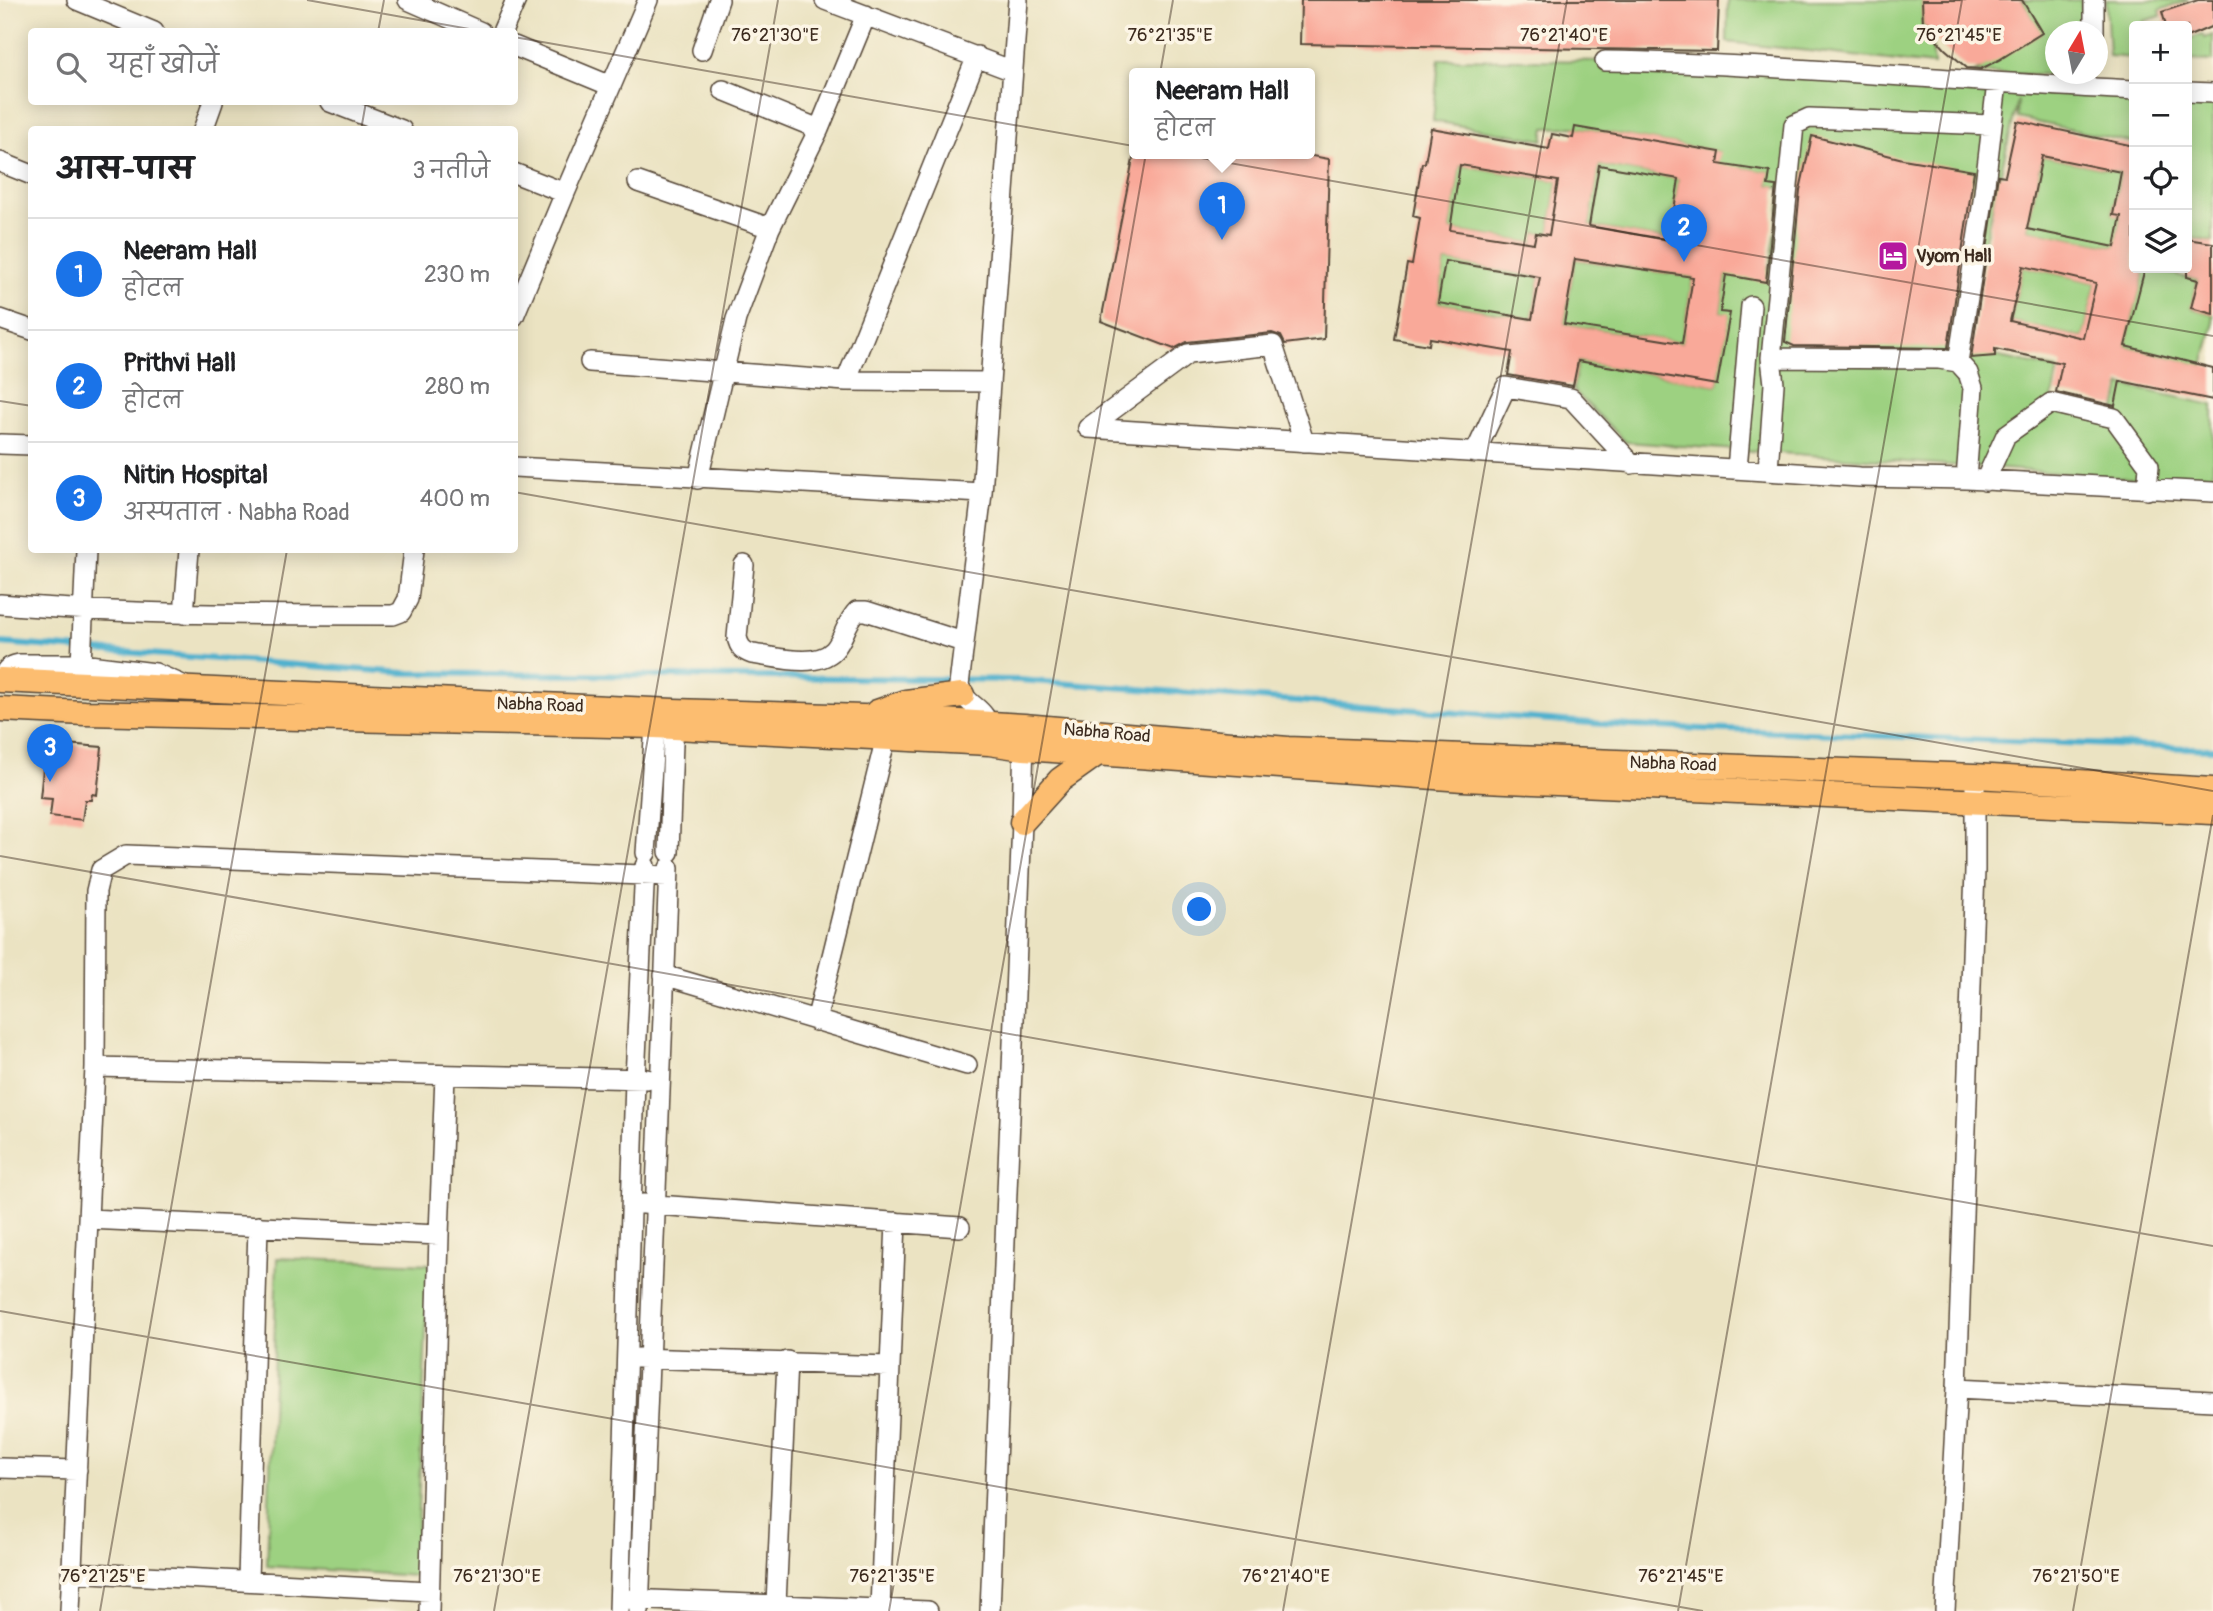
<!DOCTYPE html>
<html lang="hi">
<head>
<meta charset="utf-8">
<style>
	body { margin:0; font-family:Pangolin,"Playpen Sans Deva",sans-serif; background:#f2f2f2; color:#202124 }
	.controls { position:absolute; right:21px; top:21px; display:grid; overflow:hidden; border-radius:7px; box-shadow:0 4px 18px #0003 }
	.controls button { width:63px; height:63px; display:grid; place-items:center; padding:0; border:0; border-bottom:2px solid #e0e0e0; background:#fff; color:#202124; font:35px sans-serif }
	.compass { position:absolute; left:2045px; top:21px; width:63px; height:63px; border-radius:50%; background:#fff; box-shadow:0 4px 18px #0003; rotate:10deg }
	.you { position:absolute; left:1200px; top:910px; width:24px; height:24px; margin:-18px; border:5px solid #fff; border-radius:50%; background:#1a73e8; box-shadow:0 0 0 10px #1a73e833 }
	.badge { display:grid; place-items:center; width:46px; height:46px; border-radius:50%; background:#1a73e8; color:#fff; font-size:23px; font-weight:700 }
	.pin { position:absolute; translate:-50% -58px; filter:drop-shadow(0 2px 4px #0008) }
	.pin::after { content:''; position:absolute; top:37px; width:24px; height:21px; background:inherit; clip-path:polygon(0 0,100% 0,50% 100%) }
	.popup { position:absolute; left:1129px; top:68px; width:186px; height:91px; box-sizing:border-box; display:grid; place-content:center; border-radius:7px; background:#fff; filter:drop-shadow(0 2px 5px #0005); font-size:23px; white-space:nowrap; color:#757577 }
	.popup b { font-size:26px; color:#202124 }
	.popup::after { content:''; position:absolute; left:50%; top:100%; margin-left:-14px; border:14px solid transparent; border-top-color:#fff }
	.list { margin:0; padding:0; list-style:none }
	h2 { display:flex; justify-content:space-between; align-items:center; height:91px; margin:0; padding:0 28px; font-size:30px }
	h2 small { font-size:23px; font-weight:400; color:#757577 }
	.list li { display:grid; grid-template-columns:46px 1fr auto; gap:21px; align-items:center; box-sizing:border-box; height:112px; padding:0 28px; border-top:2px solid #e0e0e0 }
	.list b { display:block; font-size:26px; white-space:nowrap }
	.list p { margin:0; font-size:23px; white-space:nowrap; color:#757577 }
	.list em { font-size:23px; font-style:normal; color:#757577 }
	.icon { flex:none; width:38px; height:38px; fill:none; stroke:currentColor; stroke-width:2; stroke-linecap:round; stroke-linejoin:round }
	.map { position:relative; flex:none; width:2213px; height:1611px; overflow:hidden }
	.search { position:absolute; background:#fff; box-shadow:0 4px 18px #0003; left:28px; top:28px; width:490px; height:77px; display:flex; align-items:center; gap:18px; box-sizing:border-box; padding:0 24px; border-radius:7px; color:#757577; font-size:26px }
	.panel { position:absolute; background:#fff; box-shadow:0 4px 18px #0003; left:28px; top:126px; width:490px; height:427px; border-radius:7px }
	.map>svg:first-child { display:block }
</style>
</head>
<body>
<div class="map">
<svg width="2213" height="1611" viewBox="0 0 2213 1611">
	<rect width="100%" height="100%" fill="#fcf5e5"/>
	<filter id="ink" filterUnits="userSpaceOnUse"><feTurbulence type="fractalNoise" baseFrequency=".0143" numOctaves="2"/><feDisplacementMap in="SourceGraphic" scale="14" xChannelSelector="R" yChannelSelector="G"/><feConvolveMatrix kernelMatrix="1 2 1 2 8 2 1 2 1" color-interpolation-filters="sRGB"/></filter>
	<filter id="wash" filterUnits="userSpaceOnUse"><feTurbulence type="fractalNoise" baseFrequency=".00686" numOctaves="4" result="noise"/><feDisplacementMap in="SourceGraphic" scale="28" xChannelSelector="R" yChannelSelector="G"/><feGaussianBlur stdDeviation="1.57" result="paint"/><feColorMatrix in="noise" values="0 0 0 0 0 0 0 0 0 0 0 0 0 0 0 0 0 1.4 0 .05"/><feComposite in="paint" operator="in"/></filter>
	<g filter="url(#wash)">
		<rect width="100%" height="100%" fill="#ebe3c2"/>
		<path fill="#9dd181" stroke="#6c7e50" stroke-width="2" d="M 1728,0 L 1922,0 L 1923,24 L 1931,33 L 1934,65 L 1727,42 Z
			M 2022,0 L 2081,0 L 2082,31 L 2056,32 L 2056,74 L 2083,75 L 1973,73 L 2041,33 Z
			M 2106,0 L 2188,0 L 2188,1 L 2160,10 L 2161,16 L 2144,21 L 2146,26 L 2134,26 L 2134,58 L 2109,56 Z
			M 2202,34 L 2205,38 L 2213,35 L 2213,61 L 2187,60 L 2187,40 Z
			M 1439,59 L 1605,61 L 2134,97 L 2134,143 L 2017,118 L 2018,100 L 1961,340 L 1969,351 L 2058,369 L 2051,403 L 2114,418 L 2121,385 L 2213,405 L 2213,484 L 1626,442 L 1573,390 L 1578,361 L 1717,385 L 1729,314 L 1720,312 L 1726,275 L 1759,265 L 1770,267 L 1783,188 L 1768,185 L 1769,172 L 1742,168 L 1716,175 L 1719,152 L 1575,127 L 1545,128 L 1543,140 L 1433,121 Z
			M 2187,99 L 2213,100 L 2213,242 L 2187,237 Z
			M 2042,156 L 2121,172 L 2113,214 L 2121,216 L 2115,247 L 2027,229 Z
			M 1460,165 L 1558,181 L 1549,235 L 1536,233 L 1534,243 L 1450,230 Z
			M 1599,165 L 1679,179 L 1669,240 L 1589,226 Z
			M 1575,259 L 1693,277 L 1682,343 L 1564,324 Z
			M 1445,261 L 1540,277 L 1532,319 L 1438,303 Z
			M 2023,266 L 2096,283 L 2083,338 L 2010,321 Z
			M 2145,268 L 2198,280 L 2191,308 L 2213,314 L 2213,327 L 2203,366 L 2125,346 Z
			M 277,1258 L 429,1264 L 415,1576 L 267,1566 Z"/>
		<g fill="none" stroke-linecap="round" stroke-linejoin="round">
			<path stroke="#4fb1ce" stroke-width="6" d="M 0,643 L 406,673 L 1019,680 L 1630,726 L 2213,749"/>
		</g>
		<g id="blocks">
			<path fill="#f9a999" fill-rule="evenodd" d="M 1301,0 L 1719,0 L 1717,51 L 1300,44 Z
				M 1922,0 L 2022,0 L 2042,33 L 1999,60 L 1981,69 L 1967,68 L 1945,49 L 1923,24 Z
				M 2198,0 L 2213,0 L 2213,26 L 2187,37 L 2187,26 L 2166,26 L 2162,12 Z
				M 2017,121 L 2134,146 L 2134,268 L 2145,268 L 2125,346 L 2213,368 L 2213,400 L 2120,381 L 2115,406 L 2056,392 L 2062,363 L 1995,349 L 1995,356 L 1971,358 L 1998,175 L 2005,176 ZM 2042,156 L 2121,172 L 2113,215 L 2121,216 L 2115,247 L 2027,229 ZM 2023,266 L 2096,283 L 2083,338 L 2010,321 Z
				M 1575,127 L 1720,152 L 1718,164 L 1770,172 L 1768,185 L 1776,186 L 1766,282 L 1726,275 L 1720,312 L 1730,313 L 1717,385 L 1578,361 L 1573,386 L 1508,375 L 1512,352 L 1430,338 L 1429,345 L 1394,339 L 1407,264 L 1412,265 L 1420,218 L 1413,216 L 1422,163 L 1425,163 L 1431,128 L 1549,149 L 1552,134 L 1573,138 ZM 1460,165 L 1558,181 L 1549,235 L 1536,233 L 1534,243 L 1450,230 ZM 1599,165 L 1679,179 L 1669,240 L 1589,226 ZM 1575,259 L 1693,277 L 1682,343 L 1564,324 ZM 1445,261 L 1540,277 L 1532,319 L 1438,303 Z
				M 1812,136 L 1903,159 L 1974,171 L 1948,348 L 1794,346 L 1785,342 L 1800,190 Z
				M 1134,154 L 1301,154 L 1329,159 L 1324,339 L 1285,344 L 1281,336 L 1272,333 L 1187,342 L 1174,349 L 1101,321 Z
				M 2187,239 L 2213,243 L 2213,314 L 2191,308 L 2198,280 L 2187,277 Z
				M 53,743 L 102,747 L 97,795 L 92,794 L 91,800 L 85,800 L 82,820 L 50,816 L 52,799 L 40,798 L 44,760 L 51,761 Z"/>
		</g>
	</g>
	<g filter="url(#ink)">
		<use href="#blocks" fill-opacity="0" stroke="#554637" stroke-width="2"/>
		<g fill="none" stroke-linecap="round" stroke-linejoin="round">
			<g stroke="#554637" stroke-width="22">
				<path id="minor" d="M 77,0 L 154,32
					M 408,0 L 481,32
					M 825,0 L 1013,71
					M 2094,0 L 2094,32
					M 502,32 L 516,0
					M 514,46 L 611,86
					M 702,50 L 719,0
					M 1605,61 C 1782,64 1958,82 2134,90
					M 723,90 L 819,129
					M 2187,92 L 2213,93
					M 330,102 L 402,130
					M 203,130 L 213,102
					M 0,162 L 32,175
					M 514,173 L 565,193
					M 638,182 L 770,228
					M 514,316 L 565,193 L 648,0
					M 0,319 L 32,330
					M 1771,358 L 1939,359 L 1958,362
					M 590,362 L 846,381 L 990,382
					M 846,381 L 977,56
					M 1088,428 L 1860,477 L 1966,479 L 2213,492
					M 1088,428 L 1188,354 L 1273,345 L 1304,442
					M 0,444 L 32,445
					M 1475,453 L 1506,387 L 1571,398 L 1632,464
					M 514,467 L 982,493
					M 1737,469 L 1751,306
					M 1768,470 L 1774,384 L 1771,358 L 1794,125 L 1809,118 L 1991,125
					M 698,479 L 736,319 L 770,228 L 819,129 L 866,15
					M 1966,479 L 1973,388 L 1968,373 L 1958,362 L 1983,201 L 1997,83
					M 1985,481 L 2006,435 L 2051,403 L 2114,418 L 2149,466 L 2147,490
					M 744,565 L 737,637 C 739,647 743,651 752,654 C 776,657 816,669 834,650 C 844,639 846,622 857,611 L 866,611 L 963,642
					M 0,604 C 131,615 262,615 393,615 L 401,612 L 408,599 L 414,550
					M 184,614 L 189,550
					M 81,664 L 155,673 L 185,686
					M 2,680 C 5,670 8,666 19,664 L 81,664 L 86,550
					M 989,733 C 988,705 966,709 959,685 L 982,493 L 1018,0
					M 669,852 L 674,716
					M 646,853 L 655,726 L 654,714
					M 664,975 L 967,1065
					M 816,1021 L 886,737
					M 95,1067 L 647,1079
					M 643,1204 L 960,1227
					M 88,1219 L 439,1235
					M 638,1358 L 889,1366
					M 1957,1388 L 2213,1401
					M 0,1468 L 77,1470
					M 71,1572 L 429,1591
					M 248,1580 L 258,1226
					M 627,1599 L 928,1611
					M 776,1604 L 787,1361
					M 880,1608 L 896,1222
					M 70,1611 L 95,1067 L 96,891 L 101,870 L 126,855 L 668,876
					M 429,1611 L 439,1235 L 445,1075
					M 619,1611 L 635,1079 L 645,866
					M 639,1611 L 669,868
					M 990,1611 L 1022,822 L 1024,734
					M 1945,1611 L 1957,1388 L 1975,870 L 1975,776"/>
			</g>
			<g stroke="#554637" stroke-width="27">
				<path id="major" d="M 0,680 L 674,711 L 894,718 L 1024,726 L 1288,749 L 1975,776 L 2213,790
					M 0,709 L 85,713 L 655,726 L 989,743 L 1024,748 L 1463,779 L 2213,812
					M 877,712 L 906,702 L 962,695
					M 1022,822 L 1060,780 L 1098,753"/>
			</g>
			<use href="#minor" stroke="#fff" stroke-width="19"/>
			<use href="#major" stroke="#fcbd6f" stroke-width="24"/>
		</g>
	</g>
	<path fill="none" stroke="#3b2a1e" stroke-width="2" stroke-opacity="0.45" d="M 307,0 L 486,32M 378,32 L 384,0M 514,37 L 2213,336M 361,130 L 366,102M 0,401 L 32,406M 514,492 L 2213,791M 0,856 L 2213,1246M 0,1311 L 1703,1611M 100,1611 L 287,550M 494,1611 L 778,0M 889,1611 L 1173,0M 1283,1611 L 1567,0M 1678,1611 L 1962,0M 2073,1611 L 2213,815"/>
	<defs>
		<g id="hotel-square" transform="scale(1.575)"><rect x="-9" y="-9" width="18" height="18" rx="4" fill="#b5179e" stroke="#fcf5e5"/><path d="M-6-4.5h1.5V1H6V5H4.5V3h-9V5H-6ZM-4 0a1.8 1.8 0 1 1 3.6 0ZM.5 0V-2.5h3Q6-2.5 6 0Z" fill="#fff"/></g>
	</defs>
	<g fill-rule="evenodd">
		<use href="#hotel-square" x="1893" y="256"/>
	</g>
	<g text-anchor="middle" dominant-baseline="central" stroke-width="7" stroke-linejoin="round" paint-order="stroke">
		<g font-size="18" font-weight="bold" fill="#3b2a1e" stroke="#fcf5e5" text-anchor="start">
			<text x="1916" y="256">Vyom Hall</text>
		</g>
		<g font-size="18" fill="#3b2a1e" stroke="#fcf5e5">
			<text transform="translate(540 705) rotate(2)">Nabha Road</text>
			<text transform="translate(1107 733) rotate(5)">Nabha Road</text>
			<text transform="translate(1673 764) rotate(2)">Nabha Road</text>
		</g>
	</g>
	<g font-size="18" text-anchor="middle" fill="#3b2a1e" stroke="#fcf5e5" stroke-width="7" stroke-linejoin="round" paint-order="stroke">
		<text x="775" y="41">76°21'30"E</text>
		<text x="1170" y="41">76°21'35"E</text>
		<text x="1564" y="41">76°21'40"E</text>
		<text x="1959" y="41">76°21'45"E</text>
		<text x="103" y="1582">76°21'25"E</text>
		<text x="497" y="1582">76°21'30"E</text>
		<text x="892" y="1582">76°21'35"E</text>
		<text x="1286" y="1582">76°21'40"E</text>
		<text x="1681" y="1582">76°21'45"E</text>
		<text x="2076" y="1582">76°21'50"E</text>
	</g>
</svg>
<div class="controls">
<button>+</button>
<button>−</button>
<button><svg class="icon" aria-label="locate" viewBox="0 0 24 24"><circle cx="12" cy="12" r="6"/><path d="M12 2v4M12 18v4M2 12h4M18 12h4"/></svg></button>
<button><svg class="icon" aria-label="layers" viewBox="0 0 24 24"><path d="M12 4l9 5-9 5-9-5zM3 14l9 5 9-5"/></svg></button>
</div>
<svg class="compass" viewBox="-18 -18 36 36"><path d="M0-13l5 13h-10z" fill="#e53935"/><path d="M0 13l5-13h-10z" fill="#757577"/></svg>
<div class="you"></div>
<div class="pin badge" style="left:1222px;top:240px">1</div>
<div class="popup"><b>Neeram Hall</b>होटल</div>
<div class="pin badge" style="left:1684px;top:262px">2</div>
<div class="pin badge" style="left:50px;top:782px">3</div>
<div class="search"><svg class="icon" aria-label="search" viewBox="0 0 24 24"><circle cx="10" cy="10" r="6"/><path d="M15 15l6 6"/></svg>यहाँ खोजें</div>
<section class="panel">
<h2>आस-पास<small>3 नतीजे</small></h2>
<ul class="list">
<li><span class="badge">1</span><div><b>Neeram Hall</b><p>होटल</p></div><em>230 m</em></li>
<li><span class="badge">2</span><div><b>Prithvi Hall</b><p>होटल</p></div><em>280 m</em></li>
<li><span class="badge">3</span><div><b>Nitin Hospital</b><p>अस्पताल · Nabha Road</p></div><em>400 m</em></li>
</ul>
</section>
</div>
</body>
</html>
